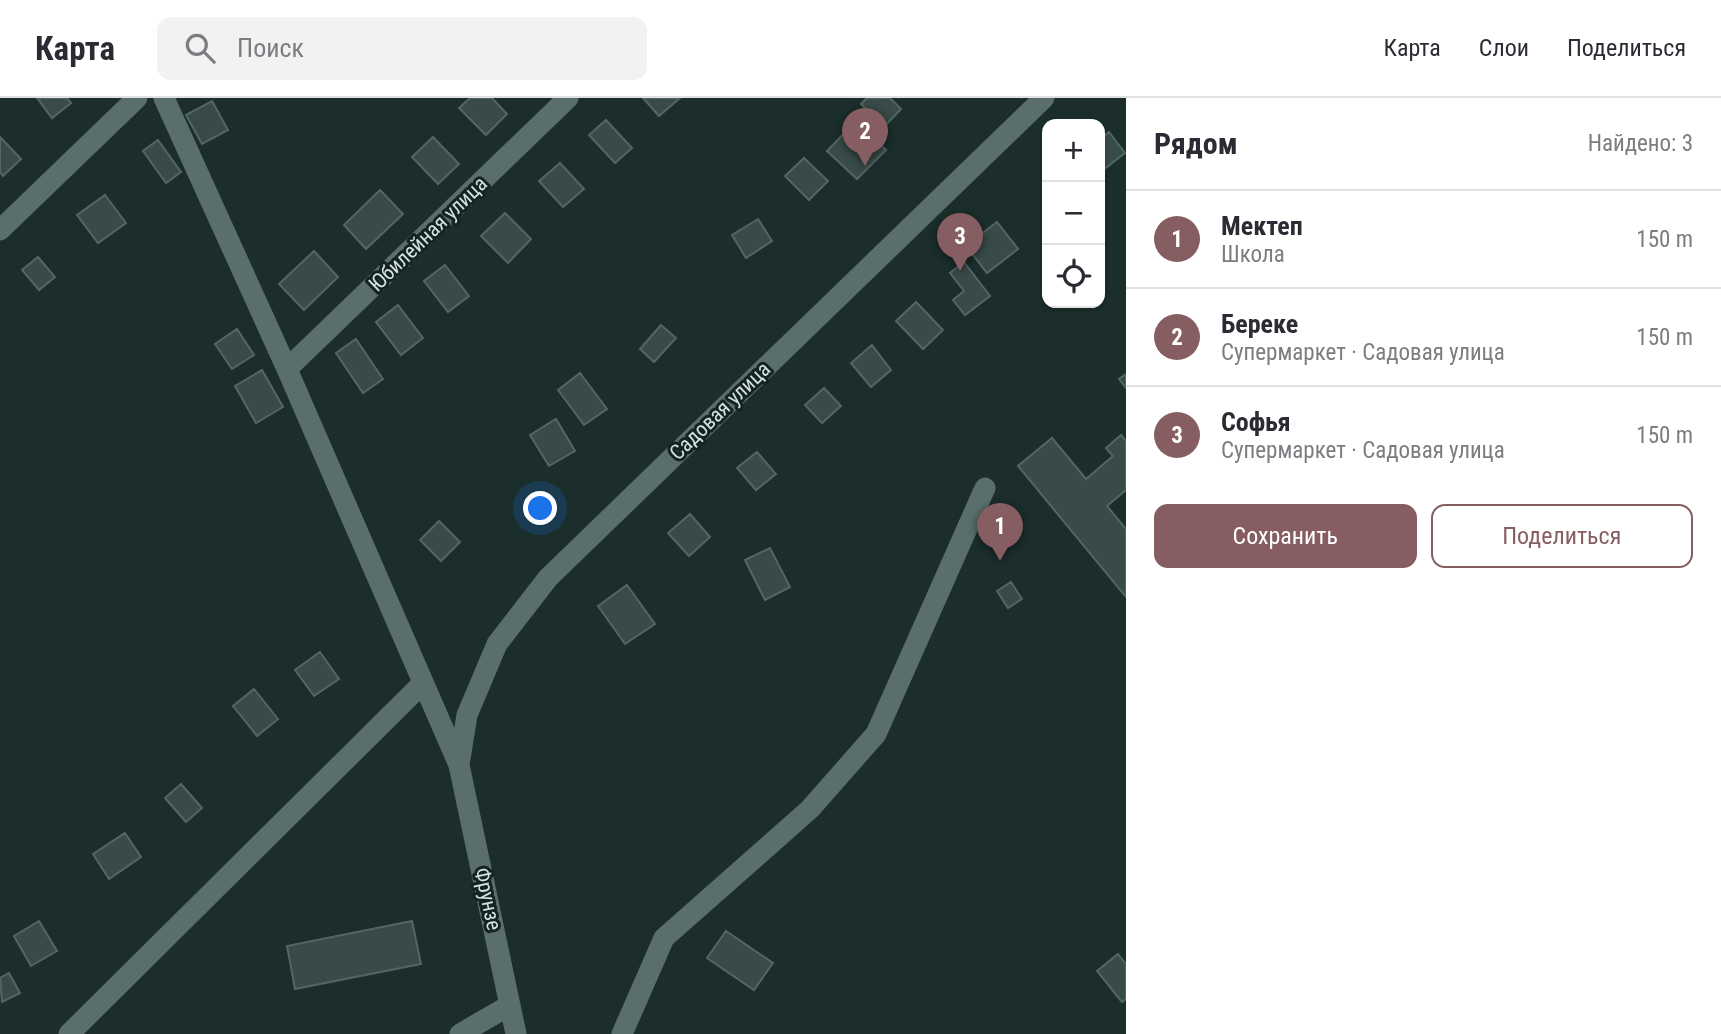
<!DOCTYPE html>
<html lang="ru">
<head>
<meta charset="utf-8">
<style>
	body { margin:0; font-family:"Roboto Condensed",sans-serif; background:#f2f2f3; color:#2b2b33 }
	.controls { position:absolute; right:21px; top:21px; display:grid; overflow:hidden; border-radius:14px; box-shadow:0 2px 5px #0004 }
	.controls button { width:63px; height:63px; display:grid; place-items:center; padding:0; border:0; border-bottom:2px solid #e1e1e2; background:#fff; color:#2b2b33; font:35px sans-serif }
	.you { position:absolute; left:541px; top:411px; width:24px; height:24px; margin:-18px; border:5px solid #fff; border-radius:50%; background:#1a73e8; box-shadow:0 0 0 10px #1a73e833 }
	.badge { display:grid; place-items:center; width:46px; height:46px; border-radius:50%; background:#865d60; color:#fff; font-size:23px; font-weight:700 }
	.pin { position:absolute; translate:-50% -58px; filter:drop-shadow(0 2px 4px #0008) }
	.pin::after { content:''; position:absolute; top:37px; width:24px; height:21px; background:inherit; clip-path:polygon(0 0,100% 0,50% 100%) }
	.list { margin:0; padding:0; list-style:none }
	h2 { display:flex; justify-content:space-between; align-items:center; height:91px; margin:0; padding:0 28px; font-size:30px }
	h2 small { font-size:23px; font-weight:400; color:#7c7c81 }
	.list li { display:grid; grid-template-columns:46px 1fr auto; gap:21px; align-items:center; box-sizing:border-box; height:98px; padding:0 28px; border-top:2px solid #e1e1e2 }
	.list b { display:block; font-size:26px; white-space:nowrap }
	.list p { margin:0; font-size:23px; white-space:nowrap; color:#7c7c81 }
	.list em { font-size:23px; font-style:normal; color:#7c7c81 }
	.actions { display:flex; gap:14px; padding:21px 28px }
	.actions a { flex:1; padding:16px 0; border:2px solid #865d60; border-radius:14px; text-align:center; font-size:24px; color:#865d60 }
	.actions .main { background:#865d60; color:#fff }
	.icon { flex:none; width:38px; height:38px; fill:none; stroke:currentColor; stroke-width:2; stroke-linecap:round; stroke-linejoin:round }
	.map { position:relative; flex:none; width:1126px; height:936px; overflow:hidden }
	header { display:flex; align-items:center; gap:42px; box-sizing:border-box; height:98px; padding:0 35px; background:#fff; border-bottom:2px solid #e1e1e2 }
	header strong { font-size:33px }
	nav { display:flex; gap:38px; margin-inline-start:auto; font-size:24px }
	.search { width:490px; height:63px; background:#f2f2f3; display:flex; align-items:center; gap:18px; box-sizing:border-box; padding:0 24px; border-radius:14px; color:#7c7c81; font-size:26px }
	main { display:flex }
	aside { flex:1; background:#fff }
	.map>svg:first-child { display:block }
</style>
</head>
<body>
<header>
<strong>Карта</strong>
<div class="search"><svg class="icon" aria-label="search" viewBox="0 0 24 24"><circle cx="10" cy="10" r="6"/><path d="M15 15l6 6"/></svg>Поиск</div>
<nav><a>Карта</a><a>Слои</a><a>Поделиться</a></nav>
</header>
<main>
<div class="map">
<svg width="1126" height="936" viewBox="0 0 1126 936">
	<rect width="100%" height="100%" fill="#1b2e2c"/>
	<path fill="#384b49" stroke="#526664" stroke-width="2" d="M 37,0 L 67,0 L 71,5 L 52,20 Z
		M 470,0 L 492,0 L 507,16 L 486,37 L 459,10 Z
		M 643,0 L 680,0 L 659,18 Z
		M 867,0 L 890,0 L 901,11 L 884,29 L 861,6 Z
		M 212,3 L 228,32 L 202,46 L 186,17 Z
		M 606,22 L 632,50 L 615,65 L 589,37 Z
		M 856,23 L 886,52 L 857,81 L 827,53 Z
		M 1109,34 L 1125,55 L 1103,72 L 1100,68 L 1100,41 Z
		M 0,39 L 21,61 L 3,78 L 0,74 Z
		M 433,39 L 459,66 L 438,86 L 412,59 Z
		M 158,42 L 181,74 L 166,85 L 143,53 Z
		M 804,60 L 828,83 L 809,102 L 785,78 Z
		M 560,65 L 584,91 L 563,109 L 539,83 Z
		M 380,92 L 403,116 L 366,151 L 344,127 Z
		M 105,97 L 126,125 L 98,145 L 77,117 Z
		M 505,115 L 531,141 L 508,165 L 481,138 Z
		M 758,121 L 772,143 L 746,160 L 732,137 Z
		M 997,124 L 1018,151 L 987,175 L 966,148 Z
		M 314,153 L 338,179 L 304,212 L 279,186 Z
		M 38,159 L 55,179 L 39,192 L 22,172 Z
		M 964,164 L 990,198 L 965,217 L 953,202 L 964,193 L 950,175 Z
		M 445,167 L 469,198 L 448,214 L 424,183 Z
		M 916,204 L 943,232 L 923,251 L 896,223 Z
		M 398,207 L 423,240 L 401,257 L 376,224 Z
		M 661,227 L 676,240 L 654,264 L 640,251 Z
		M 237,231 L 254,257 L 232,271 L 215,246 Z
		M 356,241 L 383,281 L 363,295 L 336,255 Z
		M 872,247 L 891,272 L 871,289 L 851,265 Z
		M 262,272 L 283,309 L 256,325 L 235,288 Z
		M 580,275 L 607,311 L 584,327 L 558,292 Z
		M 1126,276 L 1126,290 L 1119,281 Z
		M 824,290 L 841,308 L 822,325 L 805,307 Z
		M 556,321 L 575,353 L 549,368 L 530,337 Z
		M 1121,337 L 1126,343 L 1126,392 L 1107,408 L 1126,431 L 1126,499 L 1018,368 L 1052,340 L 1086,381 L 1113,358 L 1106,350 Z
		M 757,354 L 776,376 L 756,392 L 737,370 Z
		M 690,416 L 710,439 L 689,458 L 668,435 Z
		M 439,423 L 460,444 L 441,463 L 420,442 Z
		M 770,450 L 790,489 L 765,502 L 745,462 Z
		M 1011,484 L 1022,501 L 1008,510 L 997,493 Z
		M 627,487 L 655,526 L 625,546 L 598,508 Z
		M 320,554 L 339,581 L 314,598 L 295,572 Z
		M 254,591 L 278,621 L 257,638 L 233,608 Z
		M 181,686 L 202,710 L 186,724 L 165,700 Z
		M 125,735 L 141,759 L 109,781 L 93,756 Z
		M 39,823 L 57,853 L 31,868 L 14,838 Z
		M 412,823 L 421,866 L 295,891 L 287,848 Z
		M 726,833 L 773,865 L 754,892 L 707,860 Z
		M 1118,856 L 1126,866 L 1126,901 L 1122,904 L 1097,873 Z
		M 9,875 L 20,895 L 2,904 L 0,880 Z"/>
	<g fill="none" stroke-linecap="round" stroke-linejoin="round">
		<path stroke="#5a6e6c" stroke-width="21" d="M 164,0 L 287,271 L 459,667 L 516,936
			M 0,132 L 137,0
			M 287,271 L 568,0
			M 459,667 L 467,617 L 497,546 L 548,480 L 1044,0
			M 69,936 L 423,585
			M 460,936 L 510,907
			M 622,936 L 664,840 L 810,711 L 876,636 L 985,390"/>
	</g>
	<g text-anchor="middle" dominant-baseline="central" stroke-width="6" stroke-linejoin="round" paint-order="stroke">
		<g font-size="21" fill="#d5e0df" stroke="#122422">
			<text transform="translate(428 136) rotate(-44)">Юбилейная улица</text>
			<text transform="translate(720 313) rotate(-44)">Садовая улица</text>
			<text transform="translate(488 801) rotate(78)">Фрунзе</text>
		</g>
	</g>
</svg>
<div class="controls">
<button>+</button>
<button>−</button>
<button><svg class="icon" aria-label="locate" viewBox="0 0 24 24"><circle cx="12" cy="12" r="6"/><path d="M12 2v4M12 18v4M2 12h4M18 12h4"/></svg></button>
</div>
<div class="you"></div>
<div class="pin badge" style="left:1000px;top:463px">1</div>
<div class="pin badge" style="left:865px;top:68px">2</div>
<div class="pin badge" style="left:960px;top:173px">3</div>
</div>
<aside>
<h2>Рядом<small>Найдено: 3</small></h2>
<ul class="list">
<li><span class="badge">1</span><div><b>Мектеп</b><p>Школа</p></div><em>150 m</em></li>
<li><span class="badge">2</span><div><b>Береке</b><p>Супермаркет · Садовая улица</p></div><em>150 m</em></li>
<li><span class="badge">3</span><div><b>Софья</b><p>Супермаркет · Садовая улица</p></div><em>150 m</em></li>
</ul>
<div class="actions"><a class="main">Сохранить</a><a>Поделиться</a></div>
</aside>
</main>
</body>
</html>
